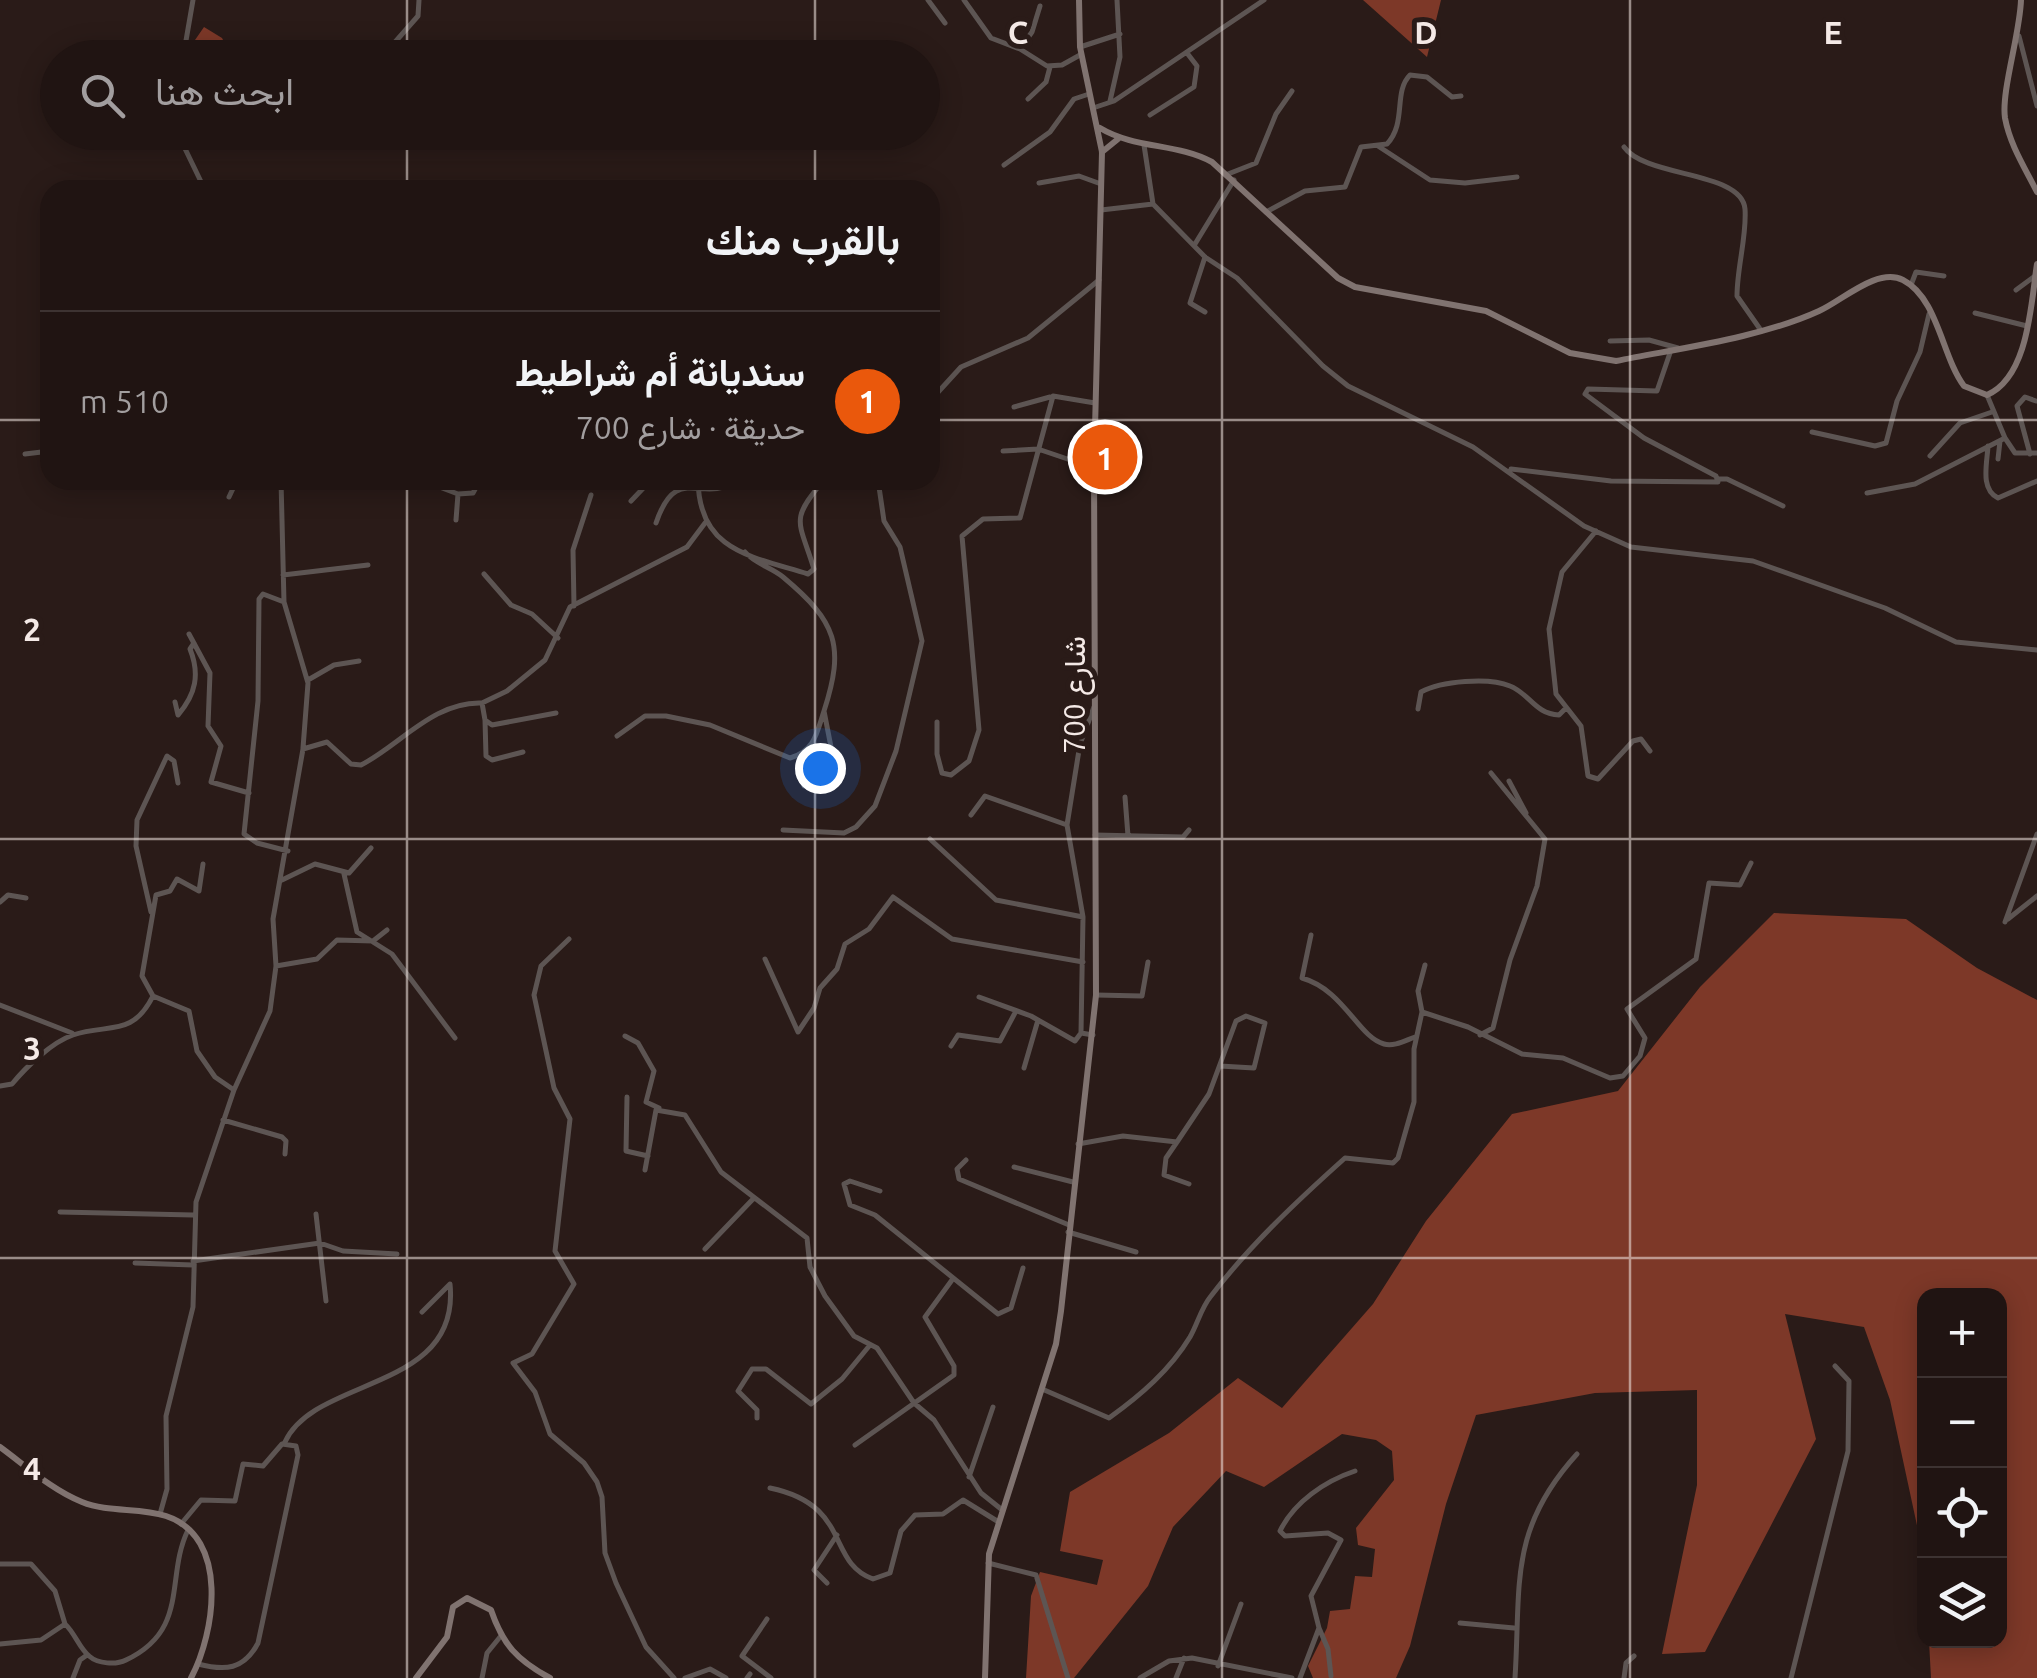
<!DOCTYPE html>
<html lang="ar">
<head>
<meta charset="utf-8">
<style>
	body { margin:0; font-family:Ubuntu,Vazirmatn,sans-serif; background:#2d2120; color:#f1f3f6; direction:rtl }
	.controls { position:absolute; right:30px; bottom:30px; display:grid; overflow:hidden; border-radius:20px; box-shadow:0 5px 25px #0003 }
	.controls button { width:90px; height:90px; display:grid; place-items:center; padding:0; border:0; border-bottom:2px solid #3d3332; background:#201412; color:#f1f3f6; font:50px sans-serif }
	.you { position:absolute; left:820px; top:768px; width:35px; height:35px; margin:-25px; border:8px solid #fff; border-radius:50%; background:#1a73e8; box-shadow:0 0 0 15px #1a73e833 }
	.badge { display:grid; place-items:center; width:65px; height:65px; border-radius:50%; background:#ea580c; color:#fff; font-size:32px; font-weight:700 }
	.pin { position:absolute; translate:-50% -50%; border:5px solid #fff; box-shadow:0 2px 10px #0006 }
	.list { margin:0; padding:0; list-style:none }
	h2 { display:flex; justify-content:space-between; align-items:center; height:130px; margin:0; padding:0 40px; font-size:42px }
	h2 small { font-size:32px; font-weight:400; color:#a29e9f }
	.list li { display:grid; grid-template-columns:65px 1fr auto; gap:30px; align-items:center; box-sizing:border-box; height:180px; padding:0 40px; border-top:2px solid #3d3332 }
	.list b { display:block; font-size:38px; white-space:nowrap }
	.list p { margin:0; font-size:32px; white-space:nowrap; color:#a29e9f }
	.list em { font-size:32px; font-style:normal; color:#a29e9f }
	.icon { flex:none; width:55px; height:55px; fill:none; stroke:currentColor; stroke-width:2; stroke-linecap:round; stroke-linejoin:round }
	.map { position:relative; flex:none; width:2037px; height:1678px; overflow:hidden; direction:ltr }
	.search { position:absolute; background:#201412; box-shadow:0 5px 25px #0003; left:40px; top:40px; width:900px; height:110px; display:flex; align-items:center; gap:25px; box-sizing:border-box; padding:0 35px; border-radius:55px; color:#a29e9f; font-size:38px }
	.panel { position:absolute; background:#201412; box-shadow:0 5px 25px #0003; left:40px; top:180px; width:900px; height:310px; border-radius:30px; direction:rtl }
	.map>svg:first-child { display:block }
</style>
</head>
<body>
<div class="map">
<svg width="2037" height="1678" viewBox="0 0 2037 1678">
	<rect width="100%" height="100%" fill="#2a1b18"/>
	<path fill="#7d3828" d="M 1363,0 L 1441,0 L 1427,57 Z
		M 204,27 L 222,38 L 232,57 L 195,57 L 195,40 Z
		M 1774,913 L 1906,919 L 1977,968 L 2037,1000 L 2037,1678 L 1931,1678 L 1929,1641 L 2000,1640 L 2000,1296 L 1924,1296 L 1924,1558 L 1890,1400 L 1864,1327 L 1785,1314 L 1816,1439 L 1705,1652 L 1662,1654 L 1697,1485 L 1697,1390 L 1595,1393 L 1476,1415 L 1446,1504 L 1410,1646 L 1396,1678 L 1313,1678 L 1308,1666 L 1327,1628 L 1330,1611 L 1350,1609 L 1355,1576 L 1372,1577 L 1375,1549 L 1358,1545 L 1356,1528 L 1394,1480 L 1392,1451 L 1376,1440 L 1342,1434 L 1264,1487 L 1226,1471 L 1173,1527 L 1148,1586 L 1074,1678 L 1026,1678 L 1031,1596 L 1040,1572 L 1097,1585 L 1103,1560 L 1060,1551 L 1070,1492 L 1169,1433 L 1238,1378 L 1282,1408 L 1373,1304 L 1426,1221 L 1512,1114 L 1618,1091 L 1700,987 Z"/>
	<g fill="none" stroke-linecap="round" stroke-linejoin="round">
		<path stroke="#5d5553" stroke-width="5" d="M 928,0 L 945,23
			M 964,0 L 991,38 L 1020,49 L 1047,66 L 1062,65 L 1080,55
			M 2019,36 L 2037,106
			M 1080,47 L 1120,34
			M 1020,49 L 1032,32 L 1040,6
			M 183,58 L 193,0
			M 381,58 L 418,16 L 419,0
			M 1028,99 L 1046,82 L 1050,67
			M 1110,101 L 1120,57 L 1117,0
			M 1093,108 L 1114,101 L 1264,0
			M 1150,115 L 1194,87 L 1197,66 L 1187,53
			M 153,132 L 178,138
			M 177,132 L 205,190
			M 1144,145 L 1153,204 L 1205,257 L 1237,278 L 1323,366 L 1348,386 L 1473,447 L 1584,526 L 1631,547 L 1753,561 L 1885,608 L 1956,642 L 2037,650
			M 1378,146 L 1430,180 L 1465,183 L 1517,177
			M 1624,147 C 1646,178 1742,171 1745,209 C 1747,236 1737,267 1737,296 L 1760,329
			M 1004,165 L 1050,132 L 1074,99 L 1089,94
			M 1228,174 L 1256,163 L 1276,114 L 1292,91
			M 1039,183 L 1079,176 L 1101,184
			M 189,190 L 202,184
			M 1101,210 L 1153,204
			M 1266,212 L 1305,191 L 1345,187 L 1361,147 L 1387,144 C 1407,123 1393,92 1410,75 L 1427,77 L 1452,97 L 1461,96
			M 1195,244 L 1234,180
			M 1911,285 L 1916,272 L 1944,276
			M 2016,290 L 2035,276
			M 1205,312 L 1190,303 L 1205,257
			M 1975,313 L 2027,326
			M 1610,341 L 1649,340 L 1678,348
			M 930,401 L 961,367 L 1028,338 L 1099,280
			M 1014,407 L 1050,397
			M 1812,432 L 1875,446 L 1886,443 L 1897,401 L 1920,352 L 1929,314
			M 2005,438 L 2015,453 L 2037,453
			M 1988,446 C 1987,464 1980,489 1998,498 L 2037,481
			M 1003,451 L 1038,449 L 1094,468
			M 25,454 L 50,451
			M 2030,454 L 2017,406 L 2025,397 L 2036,401
			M 1930,456 L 1960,423 L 1992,412
			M 1998,459 L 2000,441
			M 1511,469 L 1611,481 L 1718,482 L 1716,476 L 1644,438 L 1585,394 L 1588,389 L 1657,391 L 1671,350
			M 1719,479 L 1727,479 L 1783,506
			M 281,480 L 284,602 L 308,683 L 303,748
			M 421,480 L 458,494 L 473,493 L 480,480
			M 698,480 C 699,551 750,556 808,574 L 814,569 C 799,520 789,521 824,480
			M 1867,493 L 1915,484 L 2005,438 L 1987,395
			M 229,497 L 237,480
			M 631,501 L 651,480
			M 456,520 L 458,494
			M 656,523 C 677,461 702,506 737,480
			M 1596,531 L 1562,572 L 1549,629 L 1556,694 L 1581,726 L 1588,776 L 1598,779 L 1633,741 L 1641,739 L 1650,751
			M 484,574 L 511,605 L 532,614 L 558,638
			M 283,575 L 368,565
			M 284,602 L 263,594 L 259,599 L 258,701 L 244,834 L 257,843 L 288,851
			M 574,606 L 573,550 L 591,495
			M 189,634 L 210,673 L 208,726 L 221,746 L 211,782 L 249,793
			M 308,680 L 334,665 L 359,661
			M 175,702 L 178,715 C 196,694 200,674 190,649 L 194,643
			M 482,703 L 507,691 L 545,660 L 570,607 L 687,547 L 705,523
			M 1418,709 L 1421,692 C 1441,681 1489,677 1510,686 C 1530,694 1535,714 1559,715 L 1566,708
			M 824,711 L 831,747
			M 485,720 L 486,756 L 492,760 L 523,752
			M 937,722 L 937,754 L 942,773 L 951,775 L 969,761 L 979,730 L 962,536 L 983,519 L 1020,518 L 1053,396 L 1095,403
			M 617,736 L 645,716 L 666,716 L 710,725 L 790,758 C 815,751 817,732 824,711 C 845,646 837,622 783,577 C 771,567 755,564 745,552
			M 1509,781 L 1526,813
			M 804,786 L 800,768 L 807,752
			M 1125,797 L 1128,836
			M 971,815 L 985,796 L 1067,825
			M 783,830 L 844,833 L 856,827 L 875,806 L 896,751 L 922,641 L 900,547 L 884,521 L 878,480
			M 1095,835 L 1183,837 L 1189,830
			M 930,839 L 996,900 L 1083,917
			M 344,874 L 357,932 L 392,954 L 455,1038
			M 282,880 L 315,864 L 349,873 L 371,848
			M 0,902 L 8,895 L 26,898
			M 151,912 L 136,846 L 137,820 L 167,756 L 174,761 L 178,783
			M 2008,919 L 2037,896
			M 2005,922 L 2037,834
			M 1311,935 L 1302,978 C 1344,990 1358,1037 1384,1044 C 1394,1047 1406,1040 1415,1037
			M 569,939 L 541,966 L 534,995 L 554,1088 L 570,1119 L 555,1251 L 574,1284 L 532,1354 L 513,1363 L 535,1392 L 550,1434 L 584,1463 L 597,1482 L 602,1497 L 605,1553 L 616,1583 L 646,1647 L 674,1678
			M 765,959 L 798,1032 L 814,1008 L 820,988 L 837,969 L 845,944 L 869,929 L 893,897 L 952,939 L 1083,962
			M 276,966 L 317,959 L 337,940 L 373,941 L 387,930
			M 1096,995 L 1142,996 L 1148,962
			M 153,996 L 189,1011 L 197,1051 L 215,1077 L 234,1090
			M 979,997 L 1031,1016 L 1075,1041 L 1081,1033
			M 0,1005 L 72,1033
			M 1422,1012 L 1468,1027 L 1522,1054 L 1563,1058 L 1610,1078 L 1623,1076 L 1640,1056 L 1645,1038 L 1627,1009 L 1696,959 L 1709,883 L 1740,885 L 1751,863
			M 1093,1035 L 1081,1033 L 1083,917 L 1067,825 L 1080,744 L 1094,707
			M 1480,1035 L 1493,1028 L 1510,960 L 1537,886 L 1545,839 L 1491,773
			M 625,1036 L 638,1043 L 654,1071 L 646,1102 L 659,1108
			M 951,1046 L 958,1035 L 1000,1041 L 1016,1011
			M 1024,1068 L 1038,1020
			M 0,1086 L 12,1084 C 26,1067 52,1042 73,1035 C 108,1023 132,1038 153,996 L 142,976 L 156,895 L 170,891 L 177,879 L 199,891 L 203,864
			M 627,1097 L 626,1151 L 648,1156
			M 223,1120 L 282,1137 L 286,1141 L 285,1154
			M 1177,1142 L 1166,1158 L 1164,1175 L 1189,1184
			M 1078,1144 L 1123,1136 L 1177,1142 L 1209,1094 L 1236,1021 L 1246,1016 L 1265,1023 L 1254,1068 L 1220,1066
			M 966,1160 L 957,1169 L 959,1179 L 1069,1225
			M 1014,1167 L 1073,1182
			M 645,1170 L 656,1110 L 685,1115 L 721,1172 L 807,1238 L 810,1267 L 825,1296 L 854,1336 L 877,1348 L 914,1403 L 934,1420 L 981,1493 L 1001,1509
			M 880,1191 L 850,1181 L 844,1184 L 850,1205 L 875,1215 L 998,1314 L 1011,1308 L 1023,1268
			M 60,1212 L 193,1215
			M 316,1214 L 326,1301
			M 1068,1232 L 1136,1252
			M 705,1249 L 754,1198
			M 193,1261 L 320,1243 L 343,1251 L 397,1254
			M 135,1263 L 193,1265
			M 1042,1389 L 1109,1418 C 1141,1395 1170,1370 1190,1337 C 1198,1323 1201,1308 1211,1296 C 1250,1245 1297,1201 1345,1158 L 1393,1163 L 1398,1158 L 1414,1102 L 1414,1049 L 1422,1012 L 1418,991 L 1425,965
			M 757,1418 L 757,1410 L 738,1391 L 752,1369 L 766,1369 L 811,1404 L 842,1379 L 870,1345
			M 285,1442 C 315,1376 461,1392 450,1284 L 422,1312
			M 855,1445 L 954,1375 L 954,1366 L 925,1317 L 952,1280
			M 969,1477 L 993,1407
			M 770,1488 C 852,1505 826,1562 873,1579 L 890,1573 L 901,1531 L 915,1515 L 943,1514 L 963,1500 L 997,1521
			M 160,1514 L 167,1489 L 166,1416 L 193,1307 L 196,1202 L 234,1090 L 270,1011 L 276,966 L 273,919 L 303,749 L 327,742 L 351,764 L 361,765 C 400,745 434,701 482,703 L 485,720 L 492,725 L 556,713
			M 181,1524 L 201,1500 L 235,1501 L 243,1464 L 263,1466 L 282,1444 L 296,1446 L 298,1455 L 258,1643 C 244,1670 225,1671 198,1664
			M 988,1563 L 1036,1575 L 1068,1678
			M 0,1564 L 31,1564 L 55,1591 L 65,1624
			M 827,1583 L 814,1570 L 837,1535
			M 767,1619 L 742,1656 L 771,1678
			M 1460,1623 L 1514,1628
			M 1319,1628 L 1328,1649 L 1331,1676
			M 0,1644 L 41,1640 L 65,1624 C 75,1633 79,1648 89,1656 C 98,1664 116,1665 126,1660 C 190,1630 165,1577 188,1530
			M 1218,1666 L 1241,1604
			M 73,1678 L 80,1660 L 87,1655
			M 482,1678 L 487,1653 L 500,1637
			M 685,1678 L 710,1669 L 726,1678
			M 747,1678 L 750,1674
			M 1140,1678 L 1169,1661 L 1192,1658 L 1292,1678
			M 1176,1678 L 1184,1658
			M 1300,1678 L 1319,1628 L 1311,1596 L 1341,1540 L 1328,1533 L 1285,1536 L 1280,1531 C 1294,1502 1325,1481 1355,1471
			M 1515,1678 C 1521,1585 1508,1530 1577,1454
			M 1624,1678 L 1626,1663 L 1634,1656
			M 1791,1678 L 1848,1451 L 1849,1381 L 1835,1366"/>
		<path stroke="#807370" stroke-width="6" d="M 2021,0 C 2020,34 2001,92 2005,118 C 2010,145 2025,168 2037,192
			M 1100,128 C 1135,149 1177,143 1212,162 L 1338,278 L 1355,287 L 1486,311 L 1570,353 L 1616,361 C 1680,348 1760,338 1819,311 C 1842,301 1877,267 1903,280 C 1938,298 1942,357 1964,386 L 1987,395 C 2029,377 2031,302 2037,264
			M 1102,152 L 1118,139
			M 0,1447 C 26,1466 52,1490 82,1502 C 109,1513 139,1507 166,1516 C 230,1537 215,1633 191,1678
			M 416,1678 L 447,1637 L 453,1607 L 467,1598 L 491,1610 C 503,1645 517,1660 550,1678
			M 985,1678 L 989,1554 L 1056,1344 L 1061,1311 L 1096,995 L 1094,468 L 1102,152 L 1080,47 L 1079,0"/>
	</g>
	<path fill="none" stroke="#f4e9e6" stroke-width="2.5" stroke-opacity="0.55" d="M 407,0 L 407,58M 815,0 L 815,58M 1222,0 L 1222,1678M 1630,0 L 1630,1678M 407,132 L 407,190M 815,132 L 815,190M 0,420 L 50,420M 930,420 L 2037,420M 407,480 L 407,1678M 815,480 L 815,1678M 0,839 L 2037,839M 0,1258 L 2037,1258"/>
	<g text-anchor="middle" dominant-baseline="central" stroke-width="10" stroke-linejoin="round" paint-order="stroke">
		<g font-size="30" fill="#f4e9e6" stroke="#2a1b18">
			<text transform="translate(1074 695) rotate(-90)">شارع 700</text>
		</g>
	</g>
	<g font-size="32" text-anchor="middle" font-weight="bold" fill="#f4e9e6" stroke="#2a1b18" stroke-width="10" stroke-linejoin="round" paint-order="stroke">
		<text x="1018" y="44">C</text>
		<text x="1426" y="44">D</text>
		<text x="1833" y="44">E</text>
		<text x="32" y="641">2</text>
		<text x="32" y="1060">3</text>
		<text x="32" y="1480">4</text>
	</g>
</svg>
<div class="controls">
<button>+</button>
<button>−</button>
<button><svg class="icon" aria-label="locate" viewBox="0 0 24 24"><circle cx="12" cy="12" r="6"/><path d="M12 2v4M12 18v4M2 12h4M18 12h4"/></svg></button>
<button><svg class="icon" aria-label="layers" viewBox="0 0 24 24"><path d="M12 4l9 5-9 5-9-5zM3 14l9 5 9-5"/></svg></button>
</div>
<div class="you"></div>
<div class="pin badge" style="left:1105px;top:457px">1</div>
<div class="search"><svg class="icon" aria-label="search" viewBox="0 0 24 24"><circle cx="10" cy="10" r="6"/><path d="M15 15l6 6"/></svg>ابحث هنا</div>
<section class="panel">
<h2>بالقرب منك<small></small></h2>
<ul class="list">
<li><span class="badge">1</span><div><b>سنديانة أم شراطيط</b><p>حديقة · شارع 700</p></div><em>510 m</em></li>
</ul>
</section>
</div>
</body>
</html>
